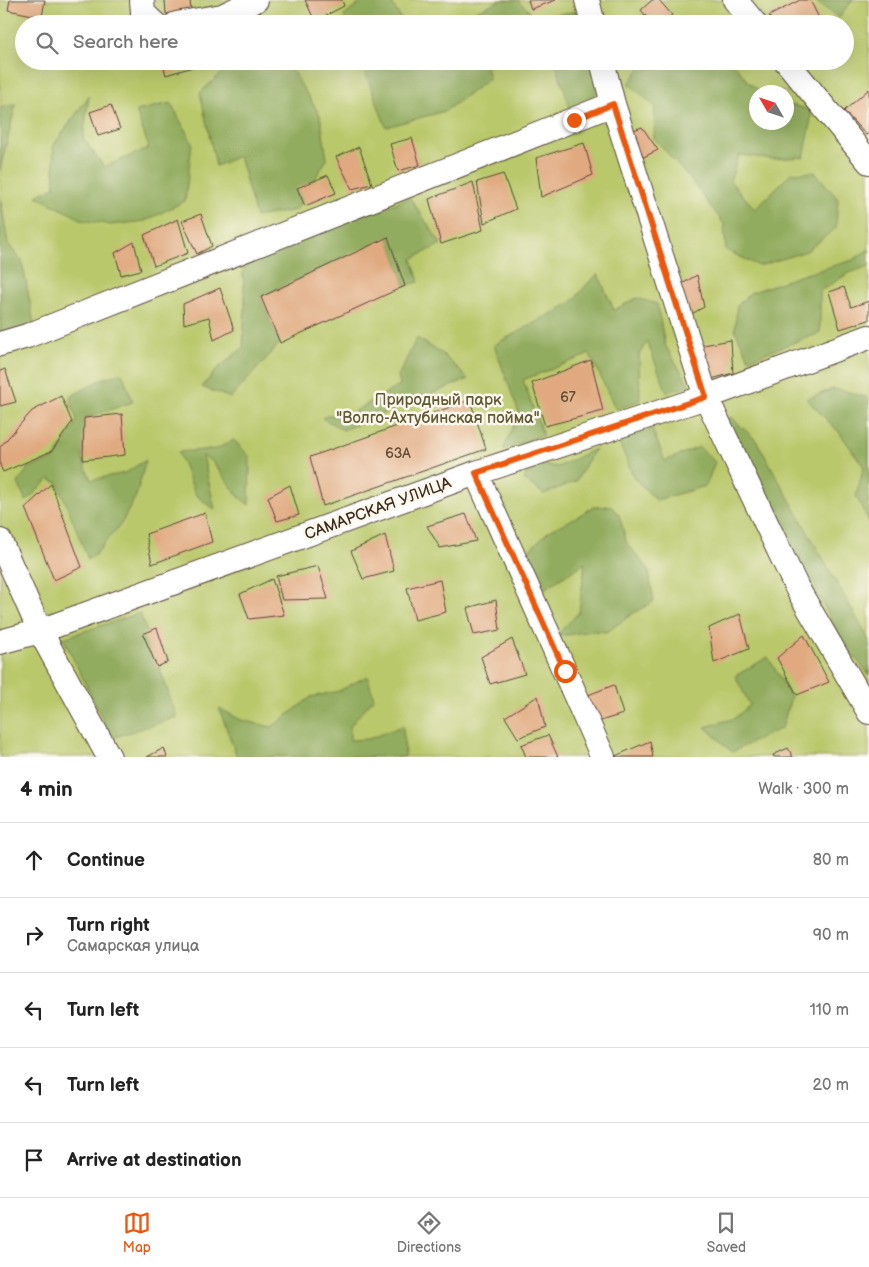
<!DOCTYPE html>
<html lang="en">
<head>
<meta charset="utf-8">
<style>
	body { margin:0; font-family:"Balsamiq Sans",sans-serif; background:#f6f6f6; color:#222 }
	.compass { position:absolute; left:749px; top:85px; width:45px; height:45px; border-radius:50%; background:#fff; box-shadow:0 5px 20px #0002; rotate:309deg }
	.stop { position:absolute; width:15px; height:15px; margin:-11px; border:4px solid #ea580c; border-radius:50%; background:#fff }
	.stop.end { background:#ea580c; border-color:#fff; box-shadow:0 1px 5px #0008 }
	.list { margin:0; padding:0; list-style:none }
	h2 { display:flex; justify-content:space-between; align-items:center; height:65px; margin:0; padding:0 20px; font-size:21px }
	h2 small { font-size:16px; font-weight:400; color:#767676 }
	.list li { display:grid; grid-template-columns:32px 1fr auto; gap:15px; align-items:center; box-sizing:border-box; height:75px; padding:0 20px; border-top:1px solid #e0e0e0 }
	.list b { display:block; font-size:19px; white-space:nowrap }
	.list p { margin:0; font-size:16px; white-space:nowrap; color:#767676 }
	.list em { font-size:16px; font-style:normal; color:#767676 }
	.icon { flex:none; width:28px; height:28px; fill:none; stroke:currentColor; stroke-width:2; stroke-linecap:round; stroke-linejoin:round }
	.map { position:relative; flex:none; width:869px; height:757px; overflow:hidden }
	.search { position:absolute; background:#fff; box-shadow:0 5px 20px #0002; left:15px; right:15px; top:15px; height:55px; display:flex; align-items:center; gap:12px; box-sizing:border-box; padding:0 18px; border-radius:28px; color:#767676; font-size:19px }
	.sheet { height:440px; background:#fff }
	nav { display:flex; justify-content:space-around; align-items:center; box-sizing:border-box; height:70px; border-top:1px solid #e0e0e0; background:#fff; font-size:14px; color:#767676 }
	nav a { display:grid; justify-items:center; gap:2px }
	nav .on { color:#ea580c }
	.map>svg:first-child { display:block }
</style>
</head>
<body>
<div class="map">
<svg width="869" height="757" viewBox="0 0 869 757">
	<rect width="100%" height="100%" fill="#fbf7ec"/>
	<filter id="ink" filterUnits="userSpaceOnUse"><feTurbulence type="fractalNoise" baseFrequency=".02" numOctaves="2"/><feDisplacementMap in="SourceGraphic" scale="10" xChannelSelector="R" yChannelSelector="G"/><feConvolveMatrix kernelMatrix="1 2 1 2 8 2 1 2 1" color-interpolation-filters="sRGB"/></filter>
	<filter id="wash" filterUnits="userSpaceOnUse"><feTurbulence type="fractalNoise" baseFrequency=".0096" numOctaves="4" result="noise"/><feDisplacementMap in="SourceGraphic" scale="20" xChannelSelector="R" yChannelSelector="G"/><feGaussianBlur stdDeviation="1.12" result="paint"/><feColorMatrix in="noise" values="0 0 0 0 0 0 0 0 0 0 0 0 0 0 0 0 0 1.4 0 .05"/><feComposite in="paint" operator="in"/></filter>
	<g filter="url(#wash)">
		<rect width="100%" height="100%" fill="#f4e4cb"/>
		<path fill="#b9c86a" stroke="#7a7944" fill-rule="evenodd" d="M 0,0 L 869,0 L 869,757 L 0,757 ZM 24,24 L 845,24 L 845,61 L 24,61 ZM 756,92 L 786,92 L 786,122 L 756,122 Z"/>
		<path fill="#92ac5e" stroke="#666b3e" d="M 364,0 L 390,0 L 404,24 L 347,24 L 344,16 Z
			M 502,0 L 518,0 L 536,18 L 577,11 L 581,24 L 445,24 Z
			M 814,0 L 853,0 L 839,18 Z
			M 234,61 L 292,61 L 290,67 L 320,115 L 327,159 L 296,210 L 256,217 L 239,156 L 216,166 L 200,93 Z
			M 361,61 L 485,61 L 489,79 L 445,111 L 386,127 Z
			M 555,61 L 594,61 L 602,85 L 574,120 Z
			M 645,61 L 732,61 L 748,82 L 761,92 L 756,92 L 756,122 L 786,122 L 787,104 L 811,110 L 810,128 L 804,157 L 773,159 L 739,155 L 730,181 L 755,209 L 791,173 L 815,172 L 838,199 L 836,228 L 807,251 L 759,266 L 726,250 L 724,224 L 690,179 L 654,138 L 655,106 L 629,84 Z
			M 89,96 L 83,138 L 104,167 L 149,148 L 136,111 L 171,103 L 192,143 L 185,201 L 145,221 L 111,225 L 83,220 L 36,196 L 55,187 L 53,146 Z
			M 16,104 L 0,170 L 0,108 Z
			M 0,195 L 8,244 L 22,261 L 34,324 L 0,336 Z
			M 410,198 L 441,244 L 412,259 L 419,282 L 405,286 L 388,238 L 261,297 L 280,343 L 231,398 L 202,387 L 217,369 L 243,348 L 245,304 L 243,273 L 245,256 Z
			M 869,249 L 869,266 L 849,273 L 820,291 L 820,333 L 749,359 L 735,330 L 737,306 L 750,293 L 796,277 L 853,260 Z
			M 598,274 L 614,310 L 637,298 L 657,304 L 665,345 L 690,386 L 667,392 L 647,342 L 639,354 L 640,400 L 616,410 L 590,354 L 523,380 L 543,435 L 503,450 L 519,413 L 494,345 L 571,303 L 590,281 Z
			M 417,338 L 443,354 L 468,379 L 343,430 L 322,418 L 329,415 L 348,415 L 400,385 L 398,376 Z
			M 122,373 L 133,402 L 85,418 L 83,460 L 91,480 L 125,473 L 146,460 L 136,496 L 121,524 L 94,556 L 88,559 L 58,483 L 49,479 L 26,501 L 18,483 L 28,468 L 54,459 L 77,421 L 70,397 L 102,379 Z
			M 833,389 L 845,391 L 869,398 L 869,522 L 856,496 L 864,467 L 839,432 L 806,399 Z
			M 731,417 L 756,440 L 869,640 L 869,675 L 843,642 L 820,598 L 797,588 L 780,526 L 735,490 L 720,427 Z
			M 652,429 L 665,461 L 699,447 L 715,462 L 706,486 L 656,500 L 634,478 L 618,440 Z
			M 234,440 L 250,457 L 249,505 L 238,496 L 213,462 L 203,456 L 215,510 L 196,495 L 178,452 L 216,449 Z
			M 595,449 L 576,481 L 544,494 L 524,480 L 531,463 L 558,467 Z
			M 611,506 L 619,515 L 627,544 L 648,568 L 654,601 L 632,614 L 607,632 L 591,631 L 555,637 L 579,612 L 585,563 L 544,589 L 516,563 L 550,530 L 573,519 L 593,507 Z
			M 140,613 L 177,717 L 112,738 L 63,638 Z
			M 768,657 L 791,697 L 782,728 L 732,752 L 705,727 L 735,718 L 750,705 L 735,676 Z
			M 367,676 L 374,698 L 350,726 L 350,740 L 368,739 L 403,726 L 405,757 L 237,757 L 219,708 L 241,720 L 272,727 L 311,697 L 339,691 Z"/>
		<g id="blocks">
			<path fill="#e0a97f" d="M 10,0 L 45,0 L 42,17 L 8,10 Z
				M 165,0 L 190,0 L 191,11 L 166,14 Z
				M 305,0 L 342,0 L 344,6 L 315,21 Z
				M 528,0 L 556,0 L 531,9 Z
				M 652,0 L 659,0 L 672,15 L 661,24 L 652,24 L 641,10 Z
				M 800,0 L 810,0 L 822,24 L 775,24 L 769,16 Z
				M 260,12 L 265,24 L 240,24 L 239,22 Z
				M 162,61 L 202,61 L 203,64 L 166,75 Z
				M 802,61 L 821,61 L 808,68 Z
				M 869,89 L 869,133 L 866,135 L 844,111 Z
				M 111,105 L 120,129 L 98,136 L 90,112 Z
				M 642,127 L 658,150 L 621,168 L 614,137 Z
				M 412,138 L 420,165 L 398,171 L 390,144 Z
				M 584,143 L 593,175 L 541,197 L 536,158 Z
				M 359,147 L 372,184 L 352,189 L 336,157 Z
				M 503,174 L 516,209 L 484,223 L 477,182 Z
				M 328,175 L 336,193 L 305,206 L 297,188 Z
				M 473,182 L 483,230 L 441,244 L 429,199 Z
				M 201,214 L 212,246 L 197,254 L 182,221 Z
				M 178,219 L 188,253 L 154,266 L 144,235 Z
				M 388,237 L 405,286 L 280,343 L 261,297 Z
				M 134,242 L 141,270 L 121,275 L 115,253 Z
				M 697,275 L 704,307 L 674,324 L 667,293 Z
				M 844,287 L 851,307 L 869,301 L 869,320 L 840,329 L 829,292 Z
				M 220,288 L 234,330 L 214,340 L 209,317 L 184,324 L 183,304 Z
				M 731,340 L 733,373 L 708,380 L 698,346 Z
				M 591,360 L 603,411 L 545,426 L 532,383 Z
				M 5,369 L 16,402 L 0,406 L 0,371 Z
				M 61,396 L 72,422 L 52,451 L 3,472 L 0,465 L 0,447 L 32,411 Z
				M 470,400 L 486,449 L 323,506 L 310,457 Z
				M 122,414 L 125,455 L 83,460 L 84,418 Z
				M 51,484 L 82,567 L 54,580 L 25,508 Z
				M 290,485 L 299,515 L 277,521 L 268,497 Z
				M 205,513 L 212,542 L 152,564 L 146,534 Z
				M 466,514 L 476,541 L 440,548 L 427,526 Z
				M 385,535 L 394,571 L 363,579 L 351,551 Z
				M 318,566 L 328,599 L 282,600 L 276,576 Z
				M 272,579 L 284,615 L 249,619 L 240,594 Z
				M 440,580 L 446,612 L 415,620 L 407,588 Z
				M 496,600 L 500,630 L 474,635 L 467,608 Z
				M 740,614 L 749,649 L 714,663 L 709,628 Z
				M 157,628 L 168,662 L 157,667 L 143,634 Z
				M 804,635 L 829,682 L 797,695 L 777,658 Z
				M 512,639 L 525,674 L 490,684 L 481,657 Z
				M 614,685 L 623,714 L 584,726 L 570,702 Z
				M 538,696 L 545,727 L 518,738 L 505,717 Z
				M 548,735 L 558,757 L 526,757 L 521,745 Z
				M 650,741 L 653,757 L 613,757 Z
				M 164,748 L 167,757 L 147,757 Z
				M 788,748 L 793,757 L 774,757 L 773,755 Z"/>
		</g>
	</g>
	<g filter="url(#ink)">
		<use href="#blocks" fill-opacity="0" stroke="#574638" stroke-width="1"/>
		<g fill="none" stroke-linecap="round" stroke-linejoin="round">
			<g stroke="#574638" stroke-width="26">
				<path id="minor" d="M 142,0 L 143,13 L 155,24
					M 587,0 L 593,24
					M 735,0 L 755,24
					M 176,24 L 222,16 L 256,0
					M 602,61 L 613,104 L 706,397 L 797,588 L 869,712
					M 786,61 L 869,162
					M 0,344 L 27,336 L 613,104
					M 476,473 L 603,757
					M 0,541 L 40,631 L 109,757
					M 0,642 L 40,631 L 476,473 L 706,397 L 869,337"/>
			</g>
			<use href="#minor" stroke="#fff" stroke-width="24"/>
		</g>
	</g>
	<g fill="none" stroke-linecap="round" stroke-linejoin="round" filter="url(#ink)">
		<path stroke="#ea580c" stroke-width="6" d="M 565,671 L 476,473 L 706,397 L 613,104 L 574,120"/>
	</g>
	<g text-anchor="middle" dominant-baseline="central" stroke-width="5" stroke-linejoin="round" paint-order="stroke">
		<g font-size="14" fill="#644a36">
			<text x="568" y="397">67</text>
			<text x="398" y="453">63А</text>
		</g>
		<g font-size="16" fill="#615935" stroke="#fbf7ec">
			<text x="438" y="400">Природный парк<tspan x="438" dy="18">"Волго-Ахтубинская пойма"</tspan></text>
		</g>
		<g font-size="16" fill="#3b2a1e" stroke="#fbf7ec">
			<text transform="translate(378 509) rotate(-20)">САМАРСКАЯ УЛИЦА</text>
		</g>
	</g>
</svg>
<svg class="compass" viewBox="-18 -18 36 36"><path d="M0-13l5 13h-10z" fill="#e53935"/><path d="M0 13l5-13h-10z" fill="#767676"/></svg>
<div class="stop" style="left:565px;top:671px"></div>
<div class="stop end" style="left:574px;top:120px"></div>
<div class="search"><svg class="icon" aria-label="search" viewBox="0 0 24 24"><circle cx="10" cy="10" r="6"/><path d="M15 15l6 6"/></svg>Search here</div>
</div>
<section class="sheet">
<h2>4 min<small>Walk · 300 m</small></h2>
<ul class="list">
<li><svg class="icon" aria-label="ahead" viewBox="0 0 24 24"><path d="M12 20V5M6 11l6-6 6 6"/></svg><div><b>Continue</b></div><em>80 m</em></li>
<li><svg class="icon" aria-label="right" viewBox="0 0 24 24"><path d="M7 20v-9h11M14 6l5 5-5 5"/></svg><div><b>Turn right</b><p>Самарская улица</p></div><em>90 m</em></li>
<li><svg class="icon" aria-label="left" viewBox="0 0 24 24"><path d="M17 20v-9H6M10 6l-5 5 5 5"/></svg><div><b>Turn left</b></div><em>110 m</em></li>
<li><svg class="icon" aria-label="left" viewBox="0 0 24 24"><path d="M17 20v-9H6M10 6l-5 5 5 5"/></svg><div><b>Turn left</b></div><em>20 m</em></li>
<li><svg class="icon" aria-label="arrive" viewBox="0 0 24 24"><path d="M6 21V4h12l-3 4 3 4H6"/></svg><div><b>Arrive at destination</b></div></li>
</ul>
</section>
<nav>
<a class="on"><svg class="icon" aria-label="map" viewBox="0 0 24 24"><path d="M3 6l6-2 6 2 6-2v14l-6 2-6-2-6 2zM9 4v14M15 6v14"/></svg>Map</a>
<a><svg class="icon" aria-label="directions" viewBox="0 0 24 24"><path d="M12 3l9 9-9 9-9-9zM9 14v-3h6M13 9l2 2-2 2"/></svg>Directions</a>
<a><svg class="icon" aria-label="saved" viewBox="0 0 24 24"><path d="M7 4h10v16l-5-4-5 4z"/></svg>Saved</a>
</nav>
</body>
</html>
